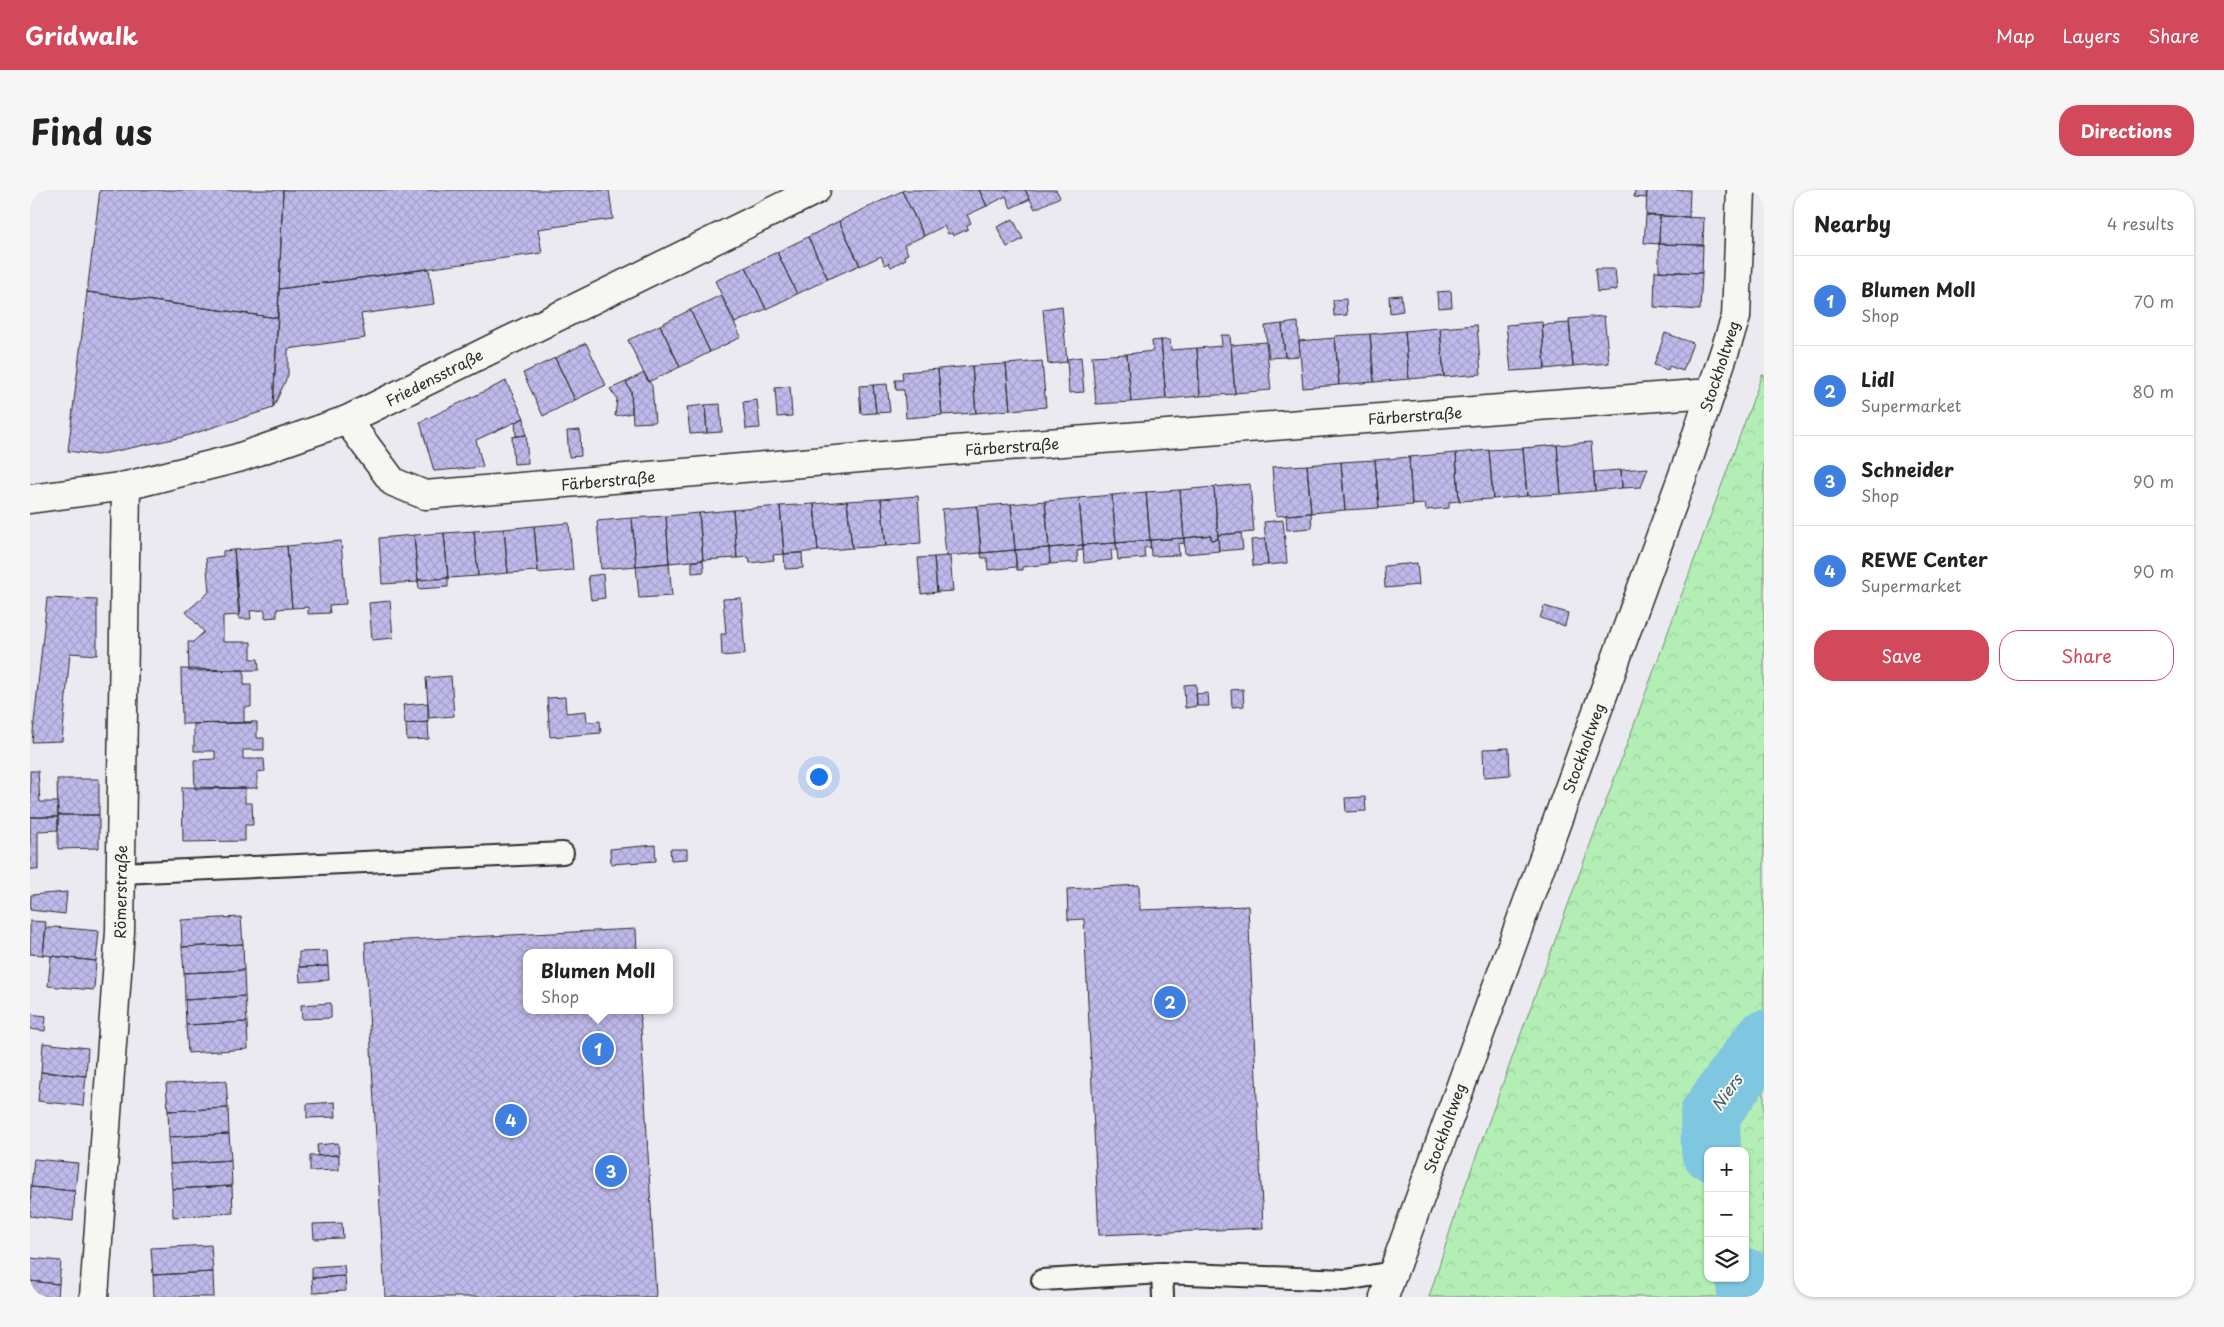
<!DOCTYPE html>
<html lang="en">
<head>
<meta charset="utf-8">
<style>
	body { margin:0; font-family:"Playpen Sans",sans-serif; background:#f6f6f6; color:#222 }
	.controls { position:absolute; right:15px; bottom:15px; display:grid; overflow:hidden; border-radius:10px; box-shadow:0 1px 4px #0004 }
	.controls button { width:45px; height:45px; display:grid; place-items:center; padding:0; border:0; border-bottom:1px solid #e0e0e0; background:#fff; color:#222; font:25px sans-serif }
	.you { position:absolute; left:788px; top:586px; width:18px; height:18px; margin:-12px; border:4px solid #fff; border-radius:50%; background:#1a73e8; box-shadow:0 0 0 8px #1a73e833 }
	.badge { display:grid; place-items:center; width:32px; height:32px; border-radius:50%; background:#d1495b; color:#fff; font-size:16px; font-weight:700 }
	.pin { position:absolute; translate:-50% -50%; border:2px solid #fff; box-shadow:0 1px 5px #0006 }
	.popup { position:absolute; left:493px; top:759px; width:150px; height:65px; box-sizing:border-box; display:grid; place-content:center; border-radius:10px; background:#fff; filter:drop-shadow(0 1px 4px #0005); font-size:16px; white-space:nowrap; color:#767676 }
	.popup b { font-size:19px; color:#222 }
	.popup::after { content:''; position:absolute; left:50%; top:100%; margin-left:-10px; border:10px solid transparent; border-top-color:#fff }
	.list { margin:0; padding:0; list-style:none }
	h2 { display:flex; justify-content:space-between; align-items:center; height:65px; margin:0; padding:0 20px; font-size:21px }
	h2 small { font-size:16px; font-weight:400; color:#767676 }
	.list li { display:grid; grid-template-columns:32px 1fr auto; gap:15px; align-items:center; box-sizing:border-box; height:90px; padding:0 20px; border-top:1px solid #e0e0e0 }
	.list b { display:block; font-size:19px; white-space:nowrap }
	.list p { margin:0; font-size:16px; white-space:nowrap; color:#767676 }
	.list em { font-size:16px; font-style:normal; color:#767676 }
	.actions { display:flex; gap:10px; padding:15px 20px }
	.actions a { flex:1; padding:11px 0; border:1px solid #d1495b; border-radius:20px; text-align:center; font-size:18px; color:#d1495b }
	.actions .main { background:#d1495b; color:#fff }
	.icon { flex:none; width:28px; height:28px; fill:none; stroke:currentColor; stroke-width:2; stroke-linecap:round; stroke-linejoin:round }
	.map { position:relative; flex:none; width:1734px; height:1107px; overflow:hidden; border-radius:20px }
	header { display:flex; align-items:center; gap:30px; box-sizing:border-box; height:70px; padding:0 25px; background:#d1495b; color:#fff }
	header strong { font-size:24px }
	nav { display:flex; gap:28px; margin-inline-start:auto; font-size:18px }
	.intro { display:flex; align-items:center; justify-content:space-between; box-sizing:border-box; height:120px; padding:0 30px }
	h1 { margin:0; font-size:35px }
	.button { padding:12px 22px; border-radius:20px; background:#d1495b; color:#fff; font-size:18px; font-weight:700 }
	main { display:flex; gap:30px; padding:0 30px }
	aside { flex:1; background:#fff; border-radius:20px; box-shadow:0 1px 4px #0004 }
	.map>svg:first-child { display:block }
</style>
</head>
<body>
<header>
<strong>Gridwalk</strong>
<nav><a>Map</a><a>Layers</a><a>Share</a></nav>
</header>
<div class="intro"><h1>Find us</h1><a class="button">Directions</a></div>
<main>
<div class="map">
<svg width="1734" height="1107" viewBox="0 0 1734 1107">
	<defs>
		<pattern id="forest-crowns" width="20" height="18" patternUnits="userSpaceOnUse" patternTransform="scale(1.25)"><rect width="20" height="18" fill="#b3efb5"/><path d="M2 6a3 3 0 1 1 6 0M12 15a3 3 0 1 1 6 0" fill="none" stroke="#9acd9c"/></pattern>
		<pattern id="building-cross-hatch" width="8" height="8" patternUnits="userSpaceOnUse" patternTransform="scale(1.25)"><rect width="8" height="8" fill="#bfbaeb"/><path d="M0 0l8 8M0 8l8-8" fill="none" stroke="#a4a0ca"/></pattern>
	</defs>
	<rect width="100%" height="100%" fill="#ebeaf1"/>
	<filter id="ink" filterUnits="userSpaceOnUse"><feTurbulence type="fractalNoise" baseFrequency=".02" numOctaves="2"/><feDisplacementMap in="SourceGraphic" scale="10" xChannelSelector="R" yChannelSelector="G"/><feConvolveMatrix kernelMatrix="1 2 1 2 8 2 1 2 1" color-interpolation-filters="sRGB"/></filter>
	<g filter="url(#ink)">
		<path fill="url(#forest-crowns)" stroke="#6f8d70" fill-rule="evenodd" d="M 1732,185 L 1734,185 L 1734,1107 L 1399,1107 L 1429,1013 ZM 1678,961 L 1715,961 L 1715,1088 L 1678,1088 Z"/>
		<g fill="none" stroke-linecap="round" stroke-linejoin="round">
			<path stroke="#7fc7e0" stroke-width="60" d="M 1681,961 L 1680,924 L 1734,850
				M 1715,1088 L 1718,1107"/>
		</g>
		<path fill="url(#building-cross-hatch)" stroke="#2b2b2b" d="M 70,0 L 253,0 L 248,128 L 57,102 Z
			M 253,0 L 579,0 L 583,29 L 508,39 L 512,63 L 249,99 Z
			M 875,0 L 949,0 L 957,16 L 937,25 L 941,33 L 937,35 L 938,39 L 923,46 L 922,43 L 918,44 L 914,36 L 894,46 L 872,1 Z
			M 949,0 L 995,0 L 1000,9 L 981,18 L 976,6 L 957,16 Z
			M 995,0 L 1026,0 L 1030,7 L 1005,19 Z
			M 1605,0 L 1617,0 L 1616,8 L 1604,7 Z
			M 1617,0 L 1660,0 L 1659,27 L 1616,25 Z
			M 872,1 L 894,46 L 874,55 L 878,64 L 874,66 L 876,69 L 861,77 L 859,73 L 855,75 L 851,66 L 830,76 L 809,31 Z
			M 1616,25 L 1630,26 L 1629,54 L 1614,53 Z
			M 1630,26 L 1674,28 L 1673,55 L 1629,54 Z
			M 983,29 L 993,49 L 977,57 L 967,37 Z
			M 809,31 L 830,75 L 798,89 L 778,47 Z
			M 778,47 L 798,89 L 767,104 L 747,62 Z
			M 1629,54 L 1673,55 L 1672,83 L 1629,81 Z
			M 747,62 L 767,104 L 736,119 L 716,77 Z
			M 716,77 L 736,119 L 705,133 L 685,91 Z
			M 399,79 L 404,114 L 331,124 L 335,148 L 258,159 L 258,185 L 243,218 L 249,99 Z
			M 1565,79 L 1585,79 L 1587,100 L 1567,102 Z
			M 1625,81 L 1672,83 L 1670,120 L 1624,117 Z
			M 1421,101 L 1422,117 L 1408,118 L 1407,102 Z
			M 57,102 L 248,128 L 243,218 L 153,247 L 67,265 L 38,261 Z
			M 691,105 L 711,147 L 680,162 L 660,120 Z
			M 1371,105 L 1373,121 L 1360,123 L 1359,106 Z
			M 1316,109 L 1317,125 L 1304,126 L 1303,110 Z
			M 1032,116 L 1037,172 L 1018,174 L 1013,119 Z
			M 660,120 L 680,162 L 650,177 L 630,135 Z
			M 1574,126 L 1579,173 L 1543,176 L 1539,129 Z
			M 1268,132 L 1270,166 L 1255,167 L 1252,134 Z
			M 1512,132 L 1515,179 L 1481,181 L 1476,135 Z
			M 1539,133 L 1543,176 L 1515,179 L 1512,135 Z
			M 1252,134 L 1255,167 L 1239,168 L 1235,136 Z
			M 630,135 L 650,177 L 618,192 L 598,150 Z
			M 1447,135 L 1451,184 L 1414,187 L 1410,138 Z
			M 1410,138 L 1414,186 L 1379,189 L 1375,141 Z
			M 1375,141 L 1379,189 L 1344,192 L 1340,144 Z
			M 1635,143 L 1663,153 L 1653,181 L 1639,176 L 1638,180 L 1624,175 Z
			M 1340,144 L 1344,192 L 1309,195 L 1305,146 Z
			M 1191,145 L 1200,145 L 1205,204 L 1170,206 L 1167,158 L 1192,156 Z
			M 1305,148 L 1309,195 L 1273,198 L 1269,151 Z
			M 1131,150 L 1136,209 L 1101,212 L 1097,164 L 1123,161 L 1122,151 Z
			M 1131,150 L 1140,150 L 1141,160 L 1167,158 L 1170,206 L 1136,209 Z
			M 1236,152 L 1241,200 L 1205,203 L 1201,155 Z
			M 556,153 L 576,195 L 545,210 L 525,168 Z
			M 1097,164 L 1101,212 L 1066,214 L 1062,166 Z
			M 1051,167 L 1054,202 L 1039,203 L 1037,169 Z
			M 525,168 L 545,210 L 513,226 L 493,183 Z
			M 1012,171 L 1016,217 L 980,220 L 976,174 Z
			M 976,174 L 980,220 L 946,223 L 942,176 Z
			M 942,176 L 946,223 L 912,225 L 908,179 Z
			M 908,179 L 912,225 L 876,228 L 874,200 L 866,200 L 865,190 L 873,190 L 872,182 Z
			M 614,183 L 622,196 L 625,232 L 603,233 L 601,201 L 596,192 Z
			M 476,191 L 494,228 L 446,250 L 453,277 L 404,281 L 390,232 Z
			M 596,192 L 601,201 L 602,223 L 585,226 L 587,209 L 580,199 Z
			M 857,194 L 860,222 L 846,223 L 843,195 Z
			M 843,195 L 846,223 L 831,224 L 829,196 Z
			M 760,196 L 762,226 L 747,227 L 745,198 Z
			M 727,210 L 730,238 L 716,239 L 713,212 Z
			M 690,214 L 692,242 L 677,243 L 675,215 Z
			M 675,215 L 677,243 L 660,244 L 657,217 Z
			M 494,228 L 496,245 L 486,246 L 485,232 Z
			M 550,240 L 551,266 L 539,267 L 537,241 Z
			M 496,245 L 498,273 L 484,274 L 482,247 Z
			M 1561,252 L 1565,301 L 1531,304 L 1527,255 Z
			M 1527,255 L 1531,304 L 1497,306 L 1493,258 Z
			M 1493,258 L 1497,306 L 1463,309 L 1459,260 Z
			M 1459,260 L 1463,309 L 1429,311 L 1426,263 Z
			M 1426,263 L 1429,311 L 1419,312 L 1419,318 L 1396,320 L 1395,314 L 1382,315 L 1379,267 Z
			M 1379,267 L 1382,315 L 1349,318 L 1345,270 Z
			M 1345,270 L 1349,318 L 1315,320 L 1311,272 Z
			M 1311,272 L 1315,320 L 1281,323 L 1277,275 Z
			M 1277,275 L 1281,323 L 1246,326 L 1242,277 Z
			M 1618,278 L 1611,297 L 1592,298 L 1591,280 Z
			M 1591,280 L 1592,298 L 1565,301 L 1564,282 Z
			M 1220,294 L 1224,342 L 1188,345 L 1184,297 Z
			M 1184,297 L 1188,349 L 1181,350 L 1181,345 L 1154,348 L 1150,300 Z
			M 1150,300 L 1154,348 L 1120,350 L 1116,302 Z
			M 1116,302 L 1120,350 L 1086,353 L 1082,305 Z
			M 1082,305 L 1086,353 L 1053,355 L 1049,308 Z
			M 888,306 L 891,353 L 856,356 L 851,309 Z
			M 1049,308 L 1053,355 L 1019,358 L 1015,311 Z
			M 851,309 L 856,356 L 822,358 L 817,311 Z
			M 817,311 L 822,358 L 788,361 L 784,314 Z
			M 1015,311 L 1019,358 L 985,360 L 981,314 Z
			M 784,314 L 788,361 L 754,364 L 750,316 Z
			M 981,314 L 985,360 L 951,363 L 947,316 Z
			M 750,316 L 754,364 L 743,365 L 744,370 L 720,373 L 719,367 L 707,368 L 703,320 Z
			M 947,316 L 951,363 L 916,366 L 912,319 Z
			M 703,320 L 707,368 L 673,370 L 669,323 Z
			M 669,323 L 673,370 L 639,373 L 636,326 Z
			M 1281,323 L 1282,338 L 1257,340 L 1256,325 Z
			M 636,326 L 639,373 L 606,376 L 602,328 Z
			M 602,328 L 606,376 L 571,379 L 567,331 Z
			M 1253,330 L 1257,373 L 1238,375 L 1234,332 Z
			M 539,333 L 543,380 L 508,383 L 504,336 Z
			M 504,336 L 508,381 L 478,383 L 474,339 Z
			M 474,339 L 478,383 L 448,386 L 444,341 Z
			M 444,341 L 448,386 L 418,388 L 414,343 Z
			M 414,343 L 418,388 L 388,390 L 384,345 Z
			M 1211,343 L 1213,359 L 1189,361 L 1188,345 Z
			M 384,345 L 388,392 L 352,394 L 349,348 Z
			M 1181,345 L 1181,350 L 1188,349 L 1189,361 L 1155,364 L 1154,348 Z
			M 1154,348 L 1154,353 L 1148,354 L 1149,365 L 1121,366 L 1120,350 Z
			M 1235,349 L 1238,375 L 1223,376 L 1221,350 Z
			M 1120,350 L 1121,357 L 1114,358 L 1115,368 L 1088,370 L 1086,353 Z
			M 311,351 L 316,414 L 299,415 L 300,423 L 278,424 L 278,417 L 262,418 L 257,356 Z
			M 1086,353 L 1087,360 L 1081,360 L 1082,370 L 1054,373 L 1053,355 Z
			M 1053,355 L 1053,360 L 1047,361 L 1048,372 L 1020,374 L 1019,358 Z
			M 257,356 L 262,418 L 247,419 L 247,427 L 235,428 L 235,420 L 220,421 L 221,429 L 209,429 L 204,360 Z
			M 1019,358 L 1020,374 L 992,377 L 992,380 L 987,380 L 985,360 Z
			M 204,360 L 210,425 L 193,426 L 193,452 L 221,452 L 221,469 L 228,469 L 229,480 L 159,481 L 158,452 L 163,452 L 174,442 L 156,422 L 179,402 L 176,368 L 193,366 L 193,361 Z
			M 985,360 L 986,377 L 958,380 L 957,368 L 952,368 L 951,363 Z
			M 772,363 L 773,378 L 755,379 L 754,364 Z
			M 916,366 L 920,366 L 923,401 L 907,402 L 904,367 Z
			M 904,367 L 907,402 L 891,404 L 888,368 Z
			M 673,370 L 674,382 L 662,383 L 662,372 Z
			M 639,373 L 642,406 L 609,408 L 606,376 Z
			M 1387,373 L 1389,395 L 1355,398 L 1354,376 Z
			M 573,384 L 575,408 L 561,410 L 558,386 Z
			M 418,388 L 418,397 L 389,399 L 388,390 Z
			M 17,408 L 67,410 L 67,465 L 40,463 L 32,551 L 2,552 Z
			M 711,408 L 715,464 L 692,466 L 691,444 L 696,444 L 693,409 Z
			M 360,411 L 363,448 L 342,450 L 339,413 Z
			M 1514,416 L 1538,423 L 1535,436 L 1510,428 Z
			M 151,479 L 214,480 L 214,495 L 221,495 L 221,517 L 214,517 L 214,532 L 222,532 L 222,533 L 152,534 Z
			M 421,486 L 424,526 L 399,528 L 396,488 Z
			M 1166,494 L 1167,516 L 1155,518 L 1154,495 Z
			M 1213,499 L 1214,516 L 1202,517 L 1201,500 Z
			M 1178,503 L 1179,516 L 1167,516 L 1166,504 Z
			M 535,507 L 536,523 L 556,521 L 557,532 L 570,531 L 571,543 L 520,547 L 517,508 Z
			M 398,513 L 398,532 L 375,534 L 373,515 Z
			M 222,532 L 227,532 L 227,548 L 234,548 L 234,560 L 213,560 L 213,569 L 234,569 L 235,581 L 227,582 L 227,598 L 165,599 L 164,570 L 185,569 L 185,561 L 164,561 L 164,534 Z
			M 398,532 L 399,549 L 377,550 L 376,534 Z
			M 1479,558 L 1480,585 L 1454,587 L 1453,559 Z
			M 0,581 L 8,581 L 10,612 L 27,612 L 28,627 L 0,627 Z
			M 27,589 L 69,589 L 69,625 L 28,625 Z
			M 152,597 L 215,598 L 215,613 L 222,613 L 223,635 L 215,635 L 215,651 L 153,652 Z
			M 1335,607 L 1336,621 L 1316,622 L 1315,608 Z
			M 28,625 L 69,625 L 69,658 L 28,659 Z
			M 0,627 L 28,627 L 28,640 L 8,641 L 8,680 L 0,679 Z
			M 625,655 L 626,671 L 581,674 L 580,659 Z
			M 640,659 L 657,659 L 657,669 L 641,670 Z
			M 1109,695 L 1110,720 L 1218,716 L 1233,1038 L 1069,1045 L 1054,729 L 1038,730 L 1037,699 Z
			M 37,702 L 35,724 L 0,720 L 1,705 Z
			M 211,727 L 213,754 L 152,757 L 151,730 Z
			M 0,731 L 16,732 L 13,765 L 0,764 Z
			M 24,737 L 69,741 L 66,771 L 13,765 L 16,738 L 23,738 Z
			M 606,739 L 607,763 L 497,763 L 497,820 L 610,820 L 626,1107 L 355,1107 L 335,752 Z
			M 213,754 L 214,780 L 154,783 L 152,757 Z
			M 297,761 L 298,776 L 269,777 L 269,762 Z
			M 21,766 L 66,771 L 64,800 L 18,796 Z
			M 298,776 L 299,790 L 270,792 L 269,777 Z
			M 214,780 L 215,806 L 155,810 L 154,783 Z
			M 215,806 L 217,832 L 156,835 L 155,810 Z
			M 301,813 L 301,828 L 272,829 L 271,815 Z
			M 0,824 L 16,826 L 15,841 L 0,839 Z
			M 217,832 L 218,859 L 158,863 L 156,835 Z
			M 13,853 L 58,858 L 56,886 L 11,882 Z
			M 11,882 L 56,886 L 53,916 L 8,911 Z
			M 196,891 L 198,918 L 138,921 L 136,894 Z
			M 305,912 L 306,927 L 277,928 L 277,914 Z
			M 198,918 L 199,944 L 139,947 L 138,921 Z
			M 199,944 L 201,970 L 140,974 L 139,947 Z
			M 308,953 L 309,965 L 288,966 L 287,955 Z
			M 309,965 L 309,980 L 280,981 L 280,966 Z
			M 4,969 L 48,973 L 45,1001 L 1,997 Z
			M 201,970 L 202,996 L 142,999 L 140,974 Z
			M 202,996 L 203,1023 L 143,1027 L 142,999 Z
			M 1,997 L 45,1001 L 43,1031 L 0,1026 Z
			M 312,1033 L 313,1048 L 284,1049 L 283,1034 Z
			M 181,1055 L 183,1082 L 123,1085 L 121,1058 Z
			M 0,1068 L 31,1071 L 29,1094 L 0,1091 Z
			M 314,1075 L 315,1086 L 282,1088 L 282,1077 Z
			M 183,1082 L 184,1107 L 124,1107 L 123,1085 Z
			M 315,1086 L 316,1101 L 283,1103 L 282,1088 Z
			M 0,1091 L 29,1094 L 28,1107 L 0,1107 Z"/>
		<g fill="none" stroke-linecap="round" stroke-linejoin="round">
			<g stroke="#2b2b2b" stroke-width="24">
				<path id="service" d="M 91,683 L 533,663
					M 1132,1083 L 1133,1107
					M 1012,1090 L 1132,1083 L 1316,1090 L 1362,1082"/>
			</g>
			<g stroke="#2b2b2b" stroke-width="31">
				<path id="minor" d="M 317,230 L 363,292 L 395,305 L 912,261 L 1680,203
					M 64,1107 L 90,741 L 96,296"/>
			</g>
			<g stroke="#2b2b2b" stroke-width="31">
				<path id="secondary" d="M 0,309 L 96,296 L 208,268 L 317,230 L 786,0
					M 1354,1107 L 1658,271 L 1706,127 L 1711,0"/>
			</g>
			<use href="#service" stroke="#f6f6f2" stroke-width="20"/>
			<use href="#minor" stroke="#f6f6f2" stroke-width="28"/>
			<use href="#secondary" stroke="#f6f6f2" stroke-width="28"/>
		</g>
	</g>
	<g text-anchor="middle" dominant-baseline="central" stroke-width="4" stroke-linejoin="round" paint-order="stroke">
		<g font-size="15" fill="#2b2b2b" stroke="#f6f6f2">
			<text transform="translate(1689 176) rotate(-72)">Stockholtweg</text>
			<text transform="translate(404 187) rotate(-27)">Friedensstraße</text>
			<text transform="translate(1385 225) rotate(-4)">Färberstraße</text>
			<text transform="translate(982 256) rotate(-4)">Färberstraße</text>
			<text transform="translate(578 290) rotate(-5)">Färberstraße</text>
			<text transform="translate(1553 558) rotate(-70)">Stockholtweg</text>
			<text transform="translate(90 702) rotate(-89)">Römerstraße</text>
			<text transform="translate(1414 938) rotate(-70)">Stockholtweg</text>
		</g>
		<g font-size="16" font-style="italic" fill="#445a61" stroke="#f6f6f2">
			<text transform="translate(1696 902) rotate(-54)">Niers</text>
		</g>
	</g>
</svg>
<div class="controls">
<button>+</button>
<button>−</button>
<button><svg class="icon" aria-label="layers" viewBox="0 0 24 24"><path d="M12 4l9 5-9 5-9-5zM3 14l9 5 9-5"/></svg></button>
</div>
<div class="you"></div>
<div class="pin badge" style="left:568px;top:859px;background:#3f7fe0">1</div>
<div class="popup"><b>Blumen Moll</b>Shop</div>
<div class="pin badge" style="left:1140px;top:812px;background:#3f7fe0">2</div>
<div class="pin badge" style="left:581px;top:981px;background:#3f7fe0">3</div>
<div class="pin badge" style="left:481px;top:930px;background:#3f7fe0">4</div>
</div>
<aside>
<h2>Nearby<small>4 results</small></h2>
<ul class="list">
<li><span class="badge" style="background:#3f7fe0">1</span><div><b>Blumen Moll</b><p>Shop</p></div><em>70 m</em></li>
<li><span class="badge" style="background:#3f7fe0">2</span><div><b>Lidl</b><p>Supermarket</p></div><em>80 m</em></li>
<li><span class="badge" style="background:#3f7fe0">3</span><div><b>Schneider</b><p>Shop</p></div><em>90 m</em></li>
<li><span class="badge" style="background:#3f7fe0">4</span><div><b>REWE Center</b><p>Supermarket</p></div><em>90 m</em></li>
</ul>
<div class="actions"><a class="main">Save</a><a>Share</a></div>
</aside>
</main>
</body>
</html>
